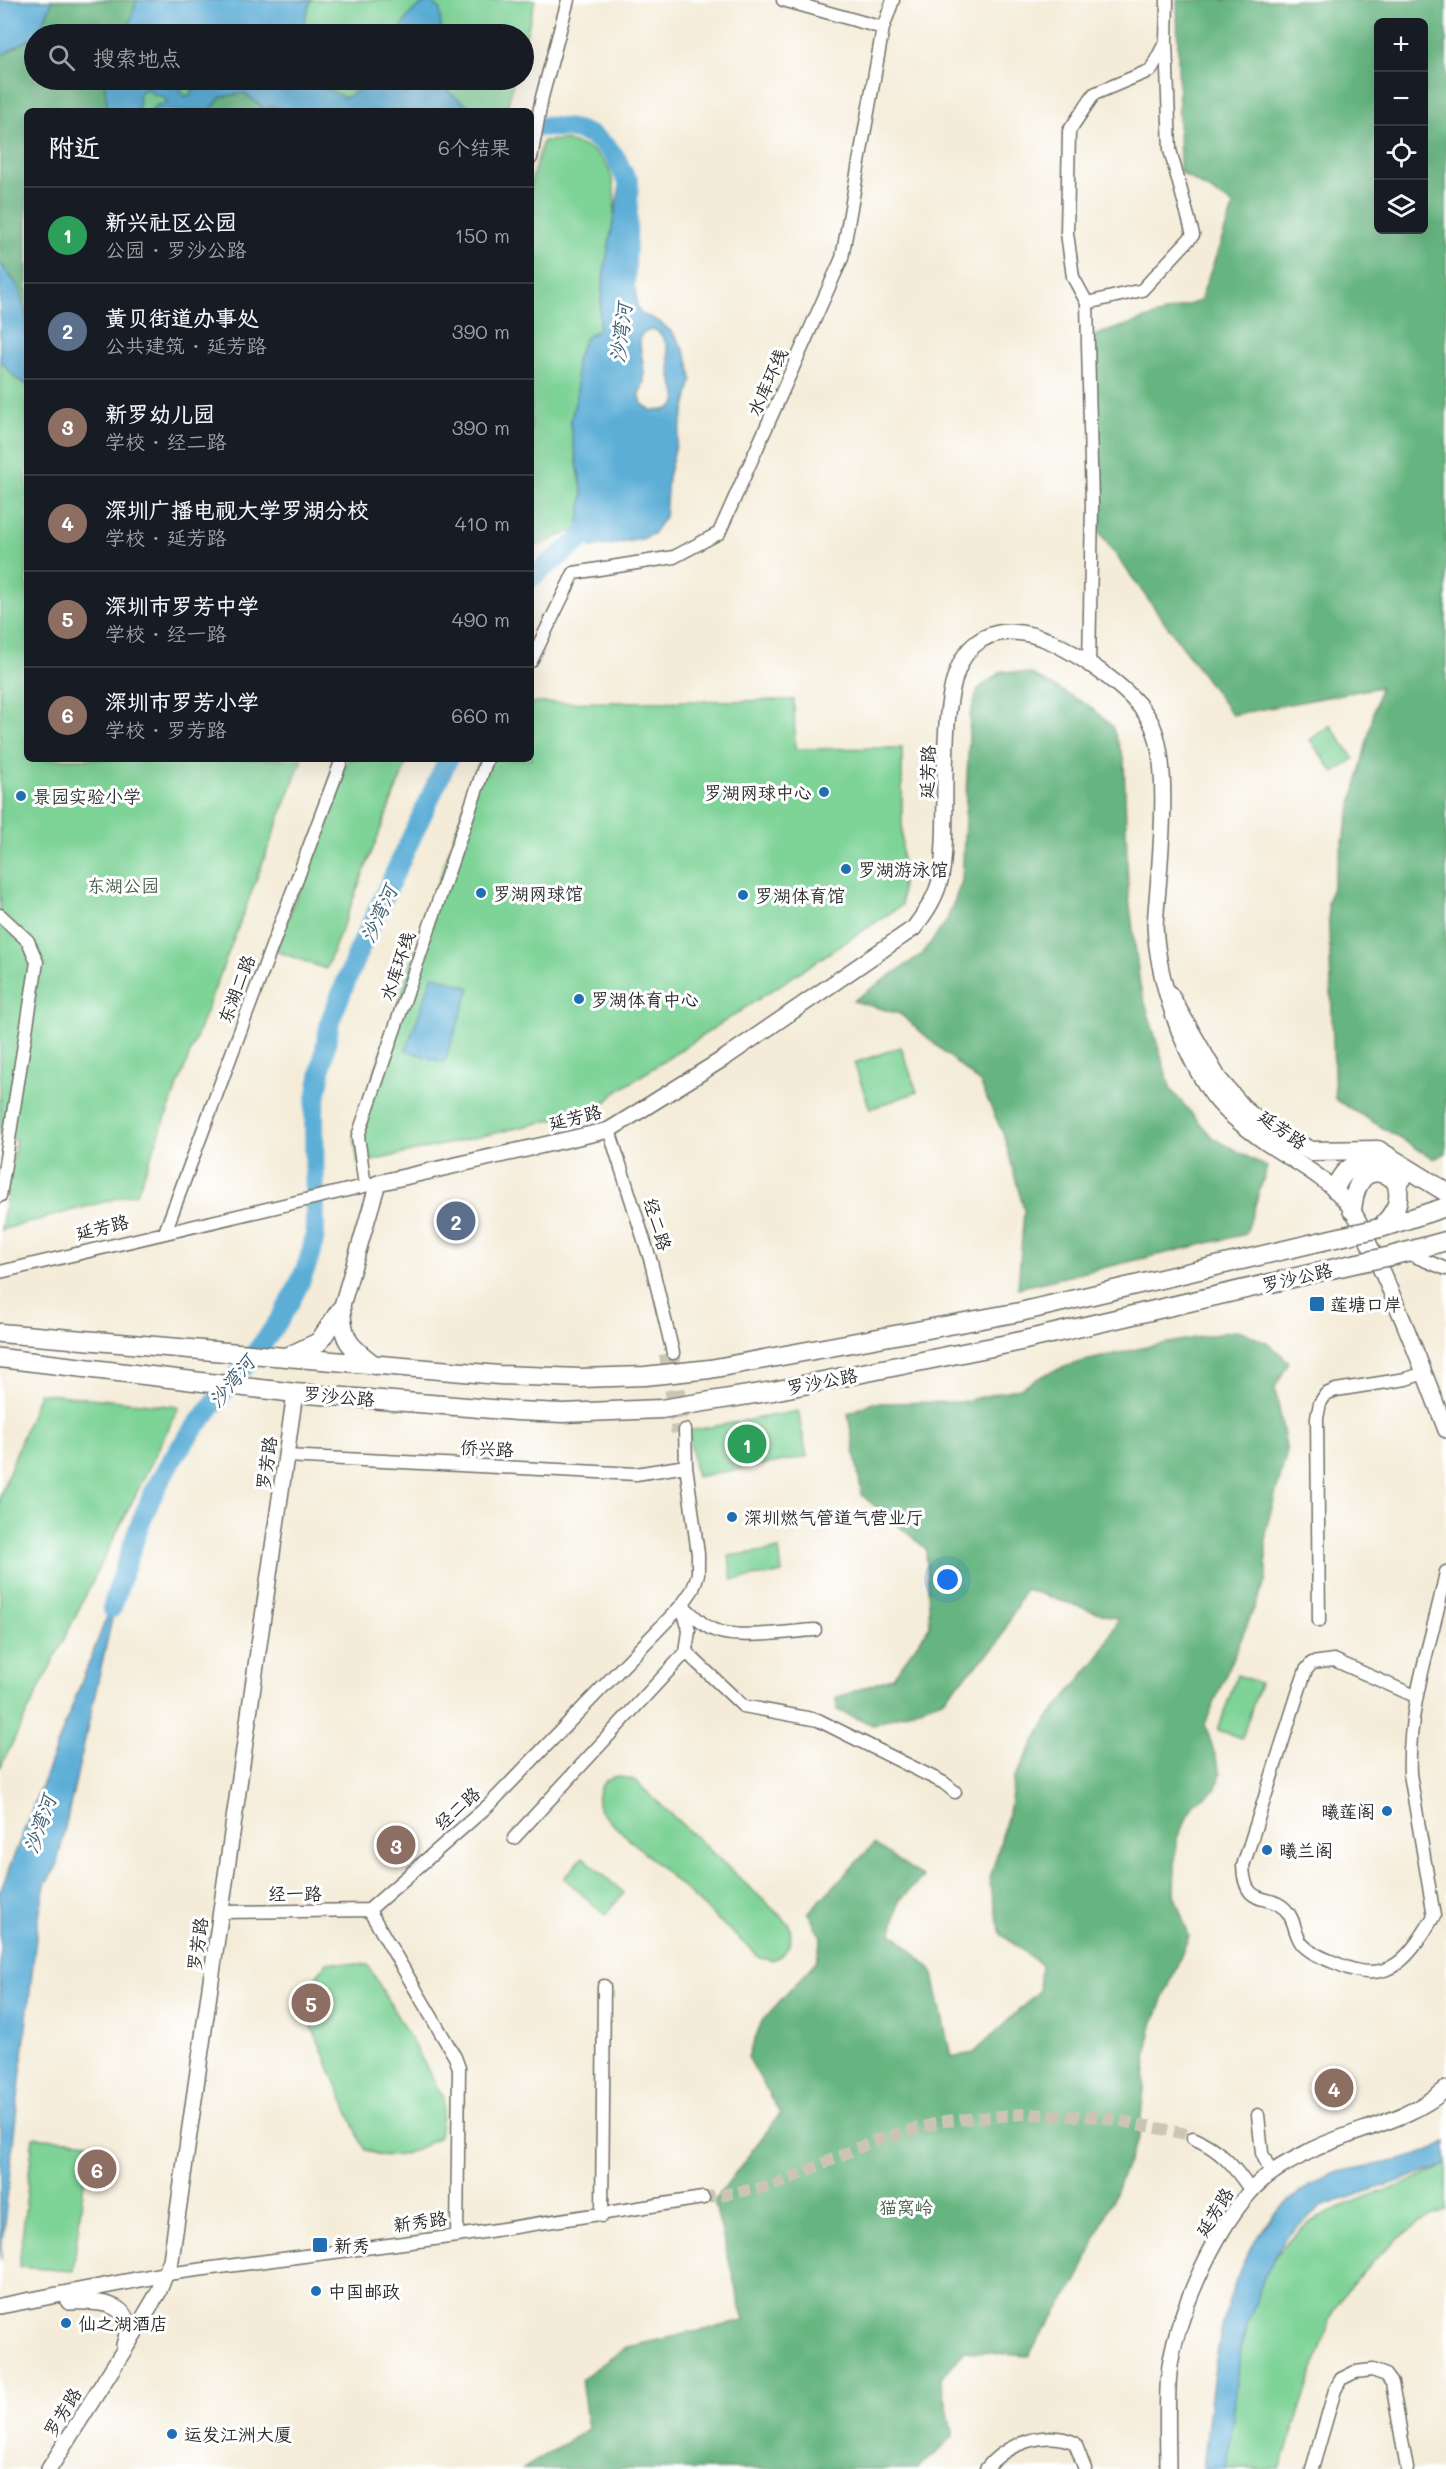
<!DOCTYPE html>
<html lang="zh">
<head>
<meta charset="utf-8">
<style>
	body { margin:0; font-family:Mali,"LXGW WenKai TC",sans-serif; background:#242831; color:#f1f3f6 }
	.controls { position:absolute; right:18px; top:18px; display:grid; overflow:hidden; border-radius:9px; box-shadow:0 6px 24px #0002 }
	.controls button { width:54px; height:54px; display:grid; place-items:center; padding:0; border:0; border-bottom:2px solid #363941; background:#171b24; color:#f1f3f6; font:30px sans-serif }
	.you { position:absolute; left:948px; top:1580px; width:21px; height:21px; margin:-15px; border:4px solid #fff; border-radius:50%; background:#1a73e8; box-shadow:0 0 0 9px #1a73e833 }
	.badge { display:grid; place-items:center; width:39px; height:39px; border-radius:50%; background:#0f766e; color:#fff; font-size:20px; font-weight:700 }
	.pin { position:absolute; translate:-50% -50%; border:3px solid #fff; box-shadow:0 2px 6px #0006 }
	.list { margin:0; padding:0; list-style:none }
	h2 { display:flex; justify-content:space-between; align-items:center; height:78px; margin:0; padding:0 24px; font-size:26px }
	h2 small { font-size:20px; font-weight:400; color:#9ea1a6 }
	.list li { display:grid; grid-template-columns:39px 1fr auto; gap:18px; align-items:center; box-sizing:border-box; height:96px; padding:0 24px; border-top:2px solid #363941 }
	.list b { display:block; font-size:22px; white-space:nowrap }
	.list p { margin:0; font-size:20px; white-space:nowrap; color:#9ea1a6 }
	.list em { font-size:20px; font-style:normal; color:#9ea1a6 }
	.icon { flex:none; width:33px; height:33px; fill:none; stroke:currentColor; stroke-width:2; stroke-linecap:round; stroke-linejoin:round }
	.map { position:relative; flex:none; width:1446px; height:2469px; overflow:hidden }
	.search { position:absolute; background:#171b24; box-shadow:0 6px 24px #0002; left:24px; top:24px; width:510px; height:66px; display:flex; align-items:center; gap:15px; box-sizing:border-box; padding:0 21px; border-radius:33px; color:#9ea1a6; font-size:22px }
	.panel { position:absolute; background:#171b24; box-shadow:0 6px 24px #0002; left:24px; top:108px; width:510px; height:654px; border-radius:9px }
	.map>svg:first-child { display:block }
</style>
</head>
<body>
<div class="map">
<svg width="1446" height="2469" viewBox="0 0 1446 2469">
	<rect width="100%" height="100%" fill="#fff"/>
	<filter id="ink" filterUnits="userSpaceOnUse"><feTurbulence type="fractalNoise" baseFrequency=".0167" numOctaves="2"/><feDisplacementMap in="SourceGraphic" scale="12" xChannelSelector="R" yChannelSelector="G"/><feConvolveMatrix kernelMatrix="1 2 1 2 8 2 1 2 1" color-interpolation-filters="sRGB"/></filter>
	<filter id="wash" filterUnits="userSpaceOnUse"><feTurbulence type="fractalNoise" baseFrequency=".008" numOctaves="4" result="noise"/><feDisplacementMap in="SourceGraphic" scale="24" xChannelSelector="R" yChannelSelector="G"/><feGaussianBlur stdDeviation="1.35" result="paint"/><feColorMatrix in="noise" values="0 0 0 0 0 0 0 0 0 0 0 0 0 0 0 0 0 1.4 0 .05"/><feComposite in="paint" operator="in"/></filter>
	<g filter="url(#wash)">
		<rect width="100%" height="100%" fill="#f4ecd8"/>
		<path fill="#7ed397" stroke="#547f61" stroke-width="1.5" d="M 0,0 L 535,0 L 524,44 L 524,34 L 34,34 L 34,80 L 514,80 L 506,111 L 27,111 L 27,759 L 302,759 L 137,1193 L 1,1230 L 16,1139 L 0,1137 Z
			M 564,140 C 577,144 591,147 601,158 C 626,183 610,240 605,270 C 601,288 601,307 599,326 L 597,331 L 591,333 L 577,375 L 577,395 L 570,424 L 583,495 L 578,529 L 531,548 L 531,182 L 543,141 Z
			M 794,700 L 795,749 L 902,748 L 902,905 L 615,1093 L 602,1107 L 592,1111 L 358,1164 L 354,1134 L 480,759 L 531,759 L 531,703 Z
			M 1330,725 L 1354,759 L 1334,773 L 1310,740 Z
			M 348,759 L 408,759 L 326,969 L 276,951 Z
			M 901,1047 L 917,1092 L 870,1109 L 854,1063 Z
			M 39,1393 L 179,1407 L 0,1768 L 0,1496 Z
			M 798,1411 L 807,1457 L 696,1477 L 688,1431 Z
			M 779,1549 L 782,1573 L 732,1580 L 729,1556 Z
			M 1237,1675 L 1260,1683 L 1242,1738 L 1218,1730 Z
			M 617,1776 L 634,1780 L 789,1924 C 794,1942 788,1954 771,1960 L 760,1958 L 602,1814 C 593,1798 598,1780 617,1776 Z
			M 583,1857 L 624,1893 L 605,1915 L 564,1878 Z
			M 327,1962 L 368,1965 L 444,2098 L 439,2137 C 414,2152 393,2164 364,2149 L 300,1998 Z
			M 33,2137 L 89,2142 L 73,2271 L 19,2267 Z
			M 1446,2164 L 1446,2209 C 1405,2225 1358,2272 1334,2309 L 1280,2469 L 1227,2469 C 1236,2387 1237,2262 1319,2217 C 1359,2195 1407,2188 1446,2164 Z"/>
		<path fill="#66b580" stroke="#487056" stroke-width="1.5" fill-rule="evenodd" d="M 53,0 L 137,0 L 131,20 L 123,34 L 38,34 Z
			M 1177,0 L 1446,0 L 1446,1153 L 1434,1159 L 1335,1099 L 1328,903 L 1380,687 L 1232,715 L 1097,529 L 1093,336 L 1200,301 L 1234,205 L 1180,172 ZM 1378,22 L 1424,22 L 1424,230 L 1378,230 Z
			M 34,37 L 34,80 L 104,80 L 108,111 L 27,111 L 27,323 L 19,287 L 0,263 L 0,56 Z
			M 244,93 L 263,108 L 273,106 L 281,111 L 210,111 L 220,97 Z
			M 1002,671 L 1031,674 L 1088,705 L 1112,726 L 1124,760 L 1128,890 L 1140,986 L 1171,1090 L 1213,1138 L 1267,1167 L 1246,1234 L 1018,1288 L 1024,1210 L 1004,1136 L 980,1083 L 900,1014 L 853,1001 L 922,954 L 946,922 L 962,881 L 970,716 L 978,689 Z
			M 1239,1330 L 1269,1344 L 1289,1362 L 1275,1388 L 1287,1452 L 1266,1529 L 1266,1580 L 1205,1724 L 1221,1774 L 1215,1790 L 1194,1804 L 1176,1840 L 1174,1894 L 1189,1936 L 1150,2032 L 1139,2136 L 1078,2280 L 1028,2356 L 965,2351 L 941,2378 L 953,2437 L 918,2469 L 523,2469 L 588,2429 L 581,2379 L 627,2347 L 744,2321 L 714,2201 L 780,2114 L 748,2057 L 762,2021 L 817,1960 L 821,1937 L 808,1913 L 874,1844 L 923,1877 L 899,1901 L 892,1932 L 932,1970 L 951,2057 L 974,2053 L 1039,1991 L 1041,1965 L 1001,1934 L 989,1883 L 1010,1807 L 1014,1779 L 1046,1721 L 1101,1654 L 1118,1619 L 1025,1589 L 998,1644 L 942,1700 L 873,1725 L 837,1710 L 836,1698 L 893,1677 L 930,1626 L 926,1549 L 862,1495 L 848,1414 L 870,1403 L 960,1402 L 1020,1388 L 1050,1372 L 1080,1362 L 1146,1347 Z"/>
		<path fill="#5caed7" stroke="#446c81" stroke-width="1.5" fill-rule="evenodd" d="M 0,0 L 53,0 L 38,34 L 0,56 Z
			M 137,0 L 311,0 L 303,26 L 297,34 L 123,34 L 131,20 Z
			M 431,2 L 440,9 L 441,34 L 398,34 C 405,20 413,5 431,2 Z
			M 104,80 L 135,80 L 137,83 L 147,83 L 150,85 L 161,80 L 175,80 L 185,97 L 192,93 L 192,88 L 195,90 L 201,88 L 198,80 L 309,80 L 345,98 L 362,88 L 370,80 L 445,80 L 449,92 L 475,111 L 281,111 L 273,106 L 264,108 L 244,93 L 221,97 L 210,111 L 152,111 L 155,106 L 167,103 L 164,97 L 154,95 L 147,89 L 142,90 L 138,97 L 140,104 L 137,109 L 141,111 L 108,111 Z
			M 622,174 L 629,204 L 626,272 L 636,290 L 637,306 L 641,314 C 672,323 689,349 692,380 L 668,477 L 665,517 L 653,534 L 642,539 L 592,548 L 578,529 L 583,495 L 570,424 L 577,395 L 576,360 L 585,338 L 597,331 L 599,325 L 604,272 ZM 653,329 C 672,337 668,364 672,380 C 674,390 678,393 676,403 L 669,409 L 653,411 L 642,404 L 639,393 C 652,374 636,355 641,334 Z
			M 0,263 L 19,287 L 27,323 L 27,385 L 15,378 L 0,360 Z
			M 433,975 L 470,988 L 444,1063 L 406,1050 Z
			M 120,1583 L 56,1868 L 45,1884 L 37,1928 L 0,2260 L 0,1892 Z
			M 1446,2142 L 1446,2164 L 1441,2167 L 1320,2207 L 1286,2237 L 1264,2277 L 1242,2340 L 1227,2469 L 1203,2469 C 1216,2361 1217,2223 1333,2174 C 1343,2170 1354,2169 1364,2167 C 1392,2162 1422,2157 1446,2142 Z"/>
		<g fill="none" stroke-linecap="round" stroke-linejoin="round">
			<path stroke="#5caed7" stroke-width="20" d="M 531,126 C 566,128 588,125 613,154 C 620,162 621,174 629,182 L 625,289
				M 531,578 L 581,539 L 596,515
				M 112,1608 C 129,1555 145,1498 177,1452 C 225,1381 299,1322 315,1235 L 314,1110 L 330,1021 L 358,952 L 448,759"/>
		</g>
	</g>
	<g filter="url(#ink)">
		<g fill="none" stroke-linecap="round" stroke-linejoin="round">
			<path stroke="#ccc5b5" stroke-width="12" stroke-dasharray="12 6" stroke-linecap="butt" d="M 673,1353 L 685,1430
				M 665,1354 L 677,1433
				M 703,2198 L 772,2186 L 876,2140 L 945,2121 L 1023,2114 L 1102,2117 L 1182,2133 L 1193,2138"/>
			<g stroke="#716f68" stroke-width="15">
				<path id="minor" d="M 783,0 L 883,28
					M 531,158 L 542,97 L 568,0
					M 1087,303 L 1142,290 L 1193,235 L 1170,150 L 1166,42
					M 531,661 L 574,573 L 674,557 L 719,533 L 842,258 L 883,28 L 893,0
					M 1089,666 L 1092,505 L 1087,303 L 1073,277 L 1067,233 L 1069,131 L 1094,94 L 1151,70 L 1166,41 L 1167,0
					M 0,915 L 28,941 L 37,962 L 0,1196
					M 609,1130 L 651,1262 L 673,1353
					M 365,1186 L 358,1136 L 487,759
					M 165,1232 L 342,759
					M 1407,1253 L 1446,1269
					M 0,1272 L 373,1184
					M 286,1456 L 636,1474 L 686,1466
					M 683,1606 C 691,1612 699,1622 708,1627 C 731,1642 788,1631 815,1630
					M 1319,1621 L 1317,1418 L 1320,1403 L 1326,1394 L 1336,1390 L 1406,1379 L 1424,1373
					M 686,1652 L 743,1706 L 818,1720 L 944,1783 L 955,1792
					M 1415,1696 L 1334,1660 L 1312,1663 L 1306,1670 L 1299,1690 L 1243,1866 C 1245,1913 1272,1889 1289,1914 C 1295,1923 1295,1935 1302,1944 C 1311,1954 1326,1959 1338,1964 C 1390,1988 1410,1956 1434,1916 L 1410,1774 C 1407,1704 1433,1639 1446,1572
					M 514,1838 L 686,1652 L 689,1631 L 682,1605
					M 369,1910 L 491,1803 L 682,1605 L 693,1589 L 698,1574 L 698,1554 L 686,1466 L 685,1430
					M 369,1910 L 455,2057 L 459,2068 L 457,2236
					M 221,1912 L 369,1910
					M 1258,2115 L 1262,2153 L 1271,2173
					M 1193,2138 C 1220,2149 1235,2167 1251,2191
					M 602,2216 L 604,1986
					M 167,2274 L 457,2236 L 703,2198
					M 986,2469 C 1005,2444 1046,2429 1075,2443 L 1085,2469
					M 1312,2469 L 1335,2390 L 1341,2379 L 1355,2372 L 1372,2370 L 1386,2375 L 1392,2383 L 1407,2469"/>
			</g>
			<g stroke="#716f68" stroke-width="18">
				<path id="major" d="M 341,1309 L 378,1183 L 609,1130 L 726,1057 L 914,928 C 926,912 937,896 941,876 C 952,819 931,683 973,646 C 996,625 1028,631 1054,643 C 1084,658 1132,690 1149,719 C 1174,759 1158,876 1155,926 C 1158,980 1182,1053 1214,1097 C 1228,1115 1247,1129 1265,1142 C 1295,1162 1330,1179 1351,1208 C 1361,1223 1368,1242 1375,1257 C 1402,1314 1424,1372 1446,1430
					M 69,2302 C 99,2301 139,2301 124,2345
					M 0,2306 L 167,2274
					M 49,2469 L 131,2339 L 158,2293 L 171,2260 L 295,1393
					M 1168,2469 C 1168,2437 1166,2405 1169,2373 C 1175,2319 1213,2233 1250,2192 C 1267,2172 1291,2161 1314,2149 C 1358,2128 1409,2121 1446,2089"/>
			</g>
			<g stroke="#716f68" stroke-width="21">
				<path id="highway" d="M 1169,995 L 1218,1080 L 1245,1111 L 1267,1129 L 1311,1151 L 1378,1150 L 1446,1192
					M 1335,1189 C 1349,1153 1377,1161 1402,1179
					M 1352,1210 C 1355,1183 1366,1160 1395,1180 C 1404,1200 1394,1214 1380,1228
					M 1381,1228 L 1446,1207
					M 1391,1256 L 1446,1241
					M 341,1309 C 343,1341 349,1346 374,1365
					M 0,1333 L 499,1375 L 580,1378 L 645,1376 L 710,1369 L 1020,1312 L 1344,1236
					M 289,1356 L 319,1342 L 341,1309
					M 0,1358 L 295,1393 L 517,1411 L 563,1413 L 661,1409 L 773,1391 L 1012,1343 L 1353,1264"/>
			</g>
			<use href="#minor" stroke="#fff" stroke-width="12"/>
			<use href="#major" stroke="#fff" stroke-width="15"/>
			<use href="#highway" stroke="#fff" stroke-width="18"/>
			<g stroke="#716f68" stroke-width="21" stroke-linecap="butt">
				<path id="highway-bridge" d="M 1344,1236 L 1380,1228
					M 1353,1264 L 1391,1256"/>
			</g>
			<use href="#highway-bridge" stroke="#fff" stroke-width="18"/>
		</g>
	</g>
	<g fill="#1f6fb2" stroke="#fff" stroke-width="2">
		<circle cx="824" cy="792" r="6"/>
		<circle cx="21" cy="796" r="6"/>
		<circle cx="846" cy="869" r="6"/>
		<circle cx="481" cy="893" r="6"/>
		<circle cx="743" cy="895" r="6"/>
		<circle cx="579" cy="999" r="6"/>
		<rect x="1309" y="1296" width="16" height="16" rx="3"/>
		<circle cx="732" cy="1517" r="6"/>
		<circle cx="1387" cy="1811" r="6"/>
		<circle cx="1267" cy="1850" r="6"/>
		<rect x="312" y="2237" width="16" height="16" rx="3"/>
		<circle cx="316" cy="2291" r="6"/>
		<circle cx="66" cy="2323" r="6"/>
		<circle cx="172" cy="2434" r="6"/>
	</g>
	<g text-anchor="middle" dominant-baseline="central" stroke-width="6" stroke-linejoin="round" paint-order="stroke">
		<g font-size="18" fill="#2b2b2b" stroke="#fff">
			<text transform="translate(767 382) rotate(-66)">水库环线</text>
			<text transform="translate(927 772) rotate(-88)">延芳路</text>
			<text transform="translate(397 966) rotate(-71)">水库环线</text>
			<text transform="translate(236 989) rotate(-69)">东湖二路</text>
			<text transform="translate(575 1117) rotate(-14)">延芳路</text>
			<text transform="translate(1283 1129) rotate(35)">延芳路</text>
			<text transform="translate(658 1224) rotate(73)">经二路</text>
			<text transform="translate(102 1227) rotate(-14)">延芳路</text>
			<text transform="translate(1297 1277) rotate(-13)">罗沙公路</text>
			<text transform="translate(822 1381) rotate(-11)">罗沙公路</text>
			<text transform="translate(339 1396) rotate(5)">罗沙公路</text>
			<text transform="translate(487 1448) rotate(3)">侨兴路</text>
			<text transform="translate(266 1463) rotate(-82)">罗芳路</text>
			<text transform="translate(457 1808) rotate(-42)">经二路</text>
			<text x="295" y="1893">经一路</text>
			<text transform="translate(197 1944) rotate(-82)">罗芳路</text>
			<text transform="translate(1214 2212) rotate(-58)">延芳路</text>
			<text transform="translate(420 2221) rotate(-8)">新秀路</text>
			<text transform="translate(62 2412) rotate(-58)">罗芳路</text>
		</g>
		<g font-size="18" fill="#2b2b2b" stroke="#fff" text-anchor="start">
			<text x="812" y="792" text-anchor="end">罗湖网球中心</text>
			<text x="33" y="796">景园实验小学</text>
			<text x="858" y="869">罗湖游泳馆</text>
			<text x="493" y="893">罗湖网球馆</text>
			<text x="755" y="895">罗湖体育馆</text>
			<text x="591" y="999">罗湖体育中心</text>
			<text x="1330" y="1304">莲塘口岸</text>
			<text x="744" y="1517">深圳燃气管道气营业厅</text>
			<text x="1375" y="1811" text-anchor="end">曦莲阁</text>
			<text x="1279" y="1850">曦兰阁</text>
			<text x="334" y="2245">新秀</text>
			<text x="328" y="2291">中国邮政</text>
			<text x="78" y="2323">仙之湖酒店</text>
			<text x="184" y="2434">运发江洲大厦</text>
		</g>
		<g font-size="18" fill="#445d4b" stroke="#fff">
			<text x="123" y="885">东湖公园</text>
			<text x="906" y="2207">猫窝岭</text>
		</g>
		<g font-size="20" font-style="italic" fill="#3f5f70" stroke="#fff">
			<text transform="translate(620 333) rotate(-83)">沙湾河</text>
			<text transform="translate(378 914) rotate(-66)">沙湾河</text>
			<text transform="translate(231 1381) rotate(-51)">沙湾河</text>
			<text transform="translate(39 1824) rotate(-71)">沙湾河</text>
		</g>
	</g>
</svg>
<div class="controls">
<button>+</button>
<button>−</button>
<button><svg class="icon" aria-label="locate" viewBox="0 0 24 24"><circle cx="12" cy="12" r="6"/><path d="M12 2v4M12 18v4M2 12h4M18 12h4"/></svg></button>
<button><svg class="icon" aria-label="layers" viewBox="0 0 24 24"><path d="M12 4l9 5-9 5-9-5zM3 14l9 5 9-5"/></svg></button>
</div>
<div class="you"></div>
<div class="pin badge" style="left:747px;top:1444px;background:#2e9e5b">1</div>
<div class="pin badge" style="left:456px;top:1221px;background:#5c6f8a">2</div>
<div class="pin badge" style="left:396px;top:1845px;background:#8d6e63">3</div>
<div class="pin badge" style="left:1334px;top:2088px;background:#8d6e63">4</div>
<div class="pin badge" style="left:311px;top:2003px;background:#8d6e63">5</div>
<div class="pin badge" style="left:97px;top:2169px;background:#8d6e63">6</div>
<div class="search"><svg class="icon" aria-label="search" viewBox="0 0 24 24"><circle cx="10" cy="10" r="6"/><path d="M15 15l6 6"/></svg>搜索地点</div>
<section class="panel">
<h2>附近<small>6个结果</small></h2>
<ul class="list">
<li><span class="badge" style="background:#2e9e5b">1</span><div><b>新兴社区公园</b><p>公园 · 罗沙公路</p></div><em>150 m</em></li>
<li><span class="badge" style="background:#5c6f8a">2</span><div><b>黄贝街道办事处</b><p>公共建筑 · 延芳路</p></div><em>390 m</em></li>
<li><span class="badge" style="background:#8d6e63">3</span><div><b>新罗幼儿园</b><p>学校 · 经二路</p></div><em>390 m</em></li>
<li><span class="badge" style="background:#8d6e63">4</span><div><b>深圳广播电视大学罗湖分校</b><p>学校 · 延芳路</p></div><em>410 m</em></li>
<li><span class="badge" style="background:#8d6e63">5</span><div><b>深圳市罗芳中学</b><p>学校 · 经一路</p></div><em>490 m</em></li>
<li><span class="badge" style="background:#8d6e63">6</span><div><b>深圳市罗芳小学</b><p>学校 · 罗芳路</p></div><em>660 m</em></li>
</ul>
</section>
</div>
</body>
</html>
